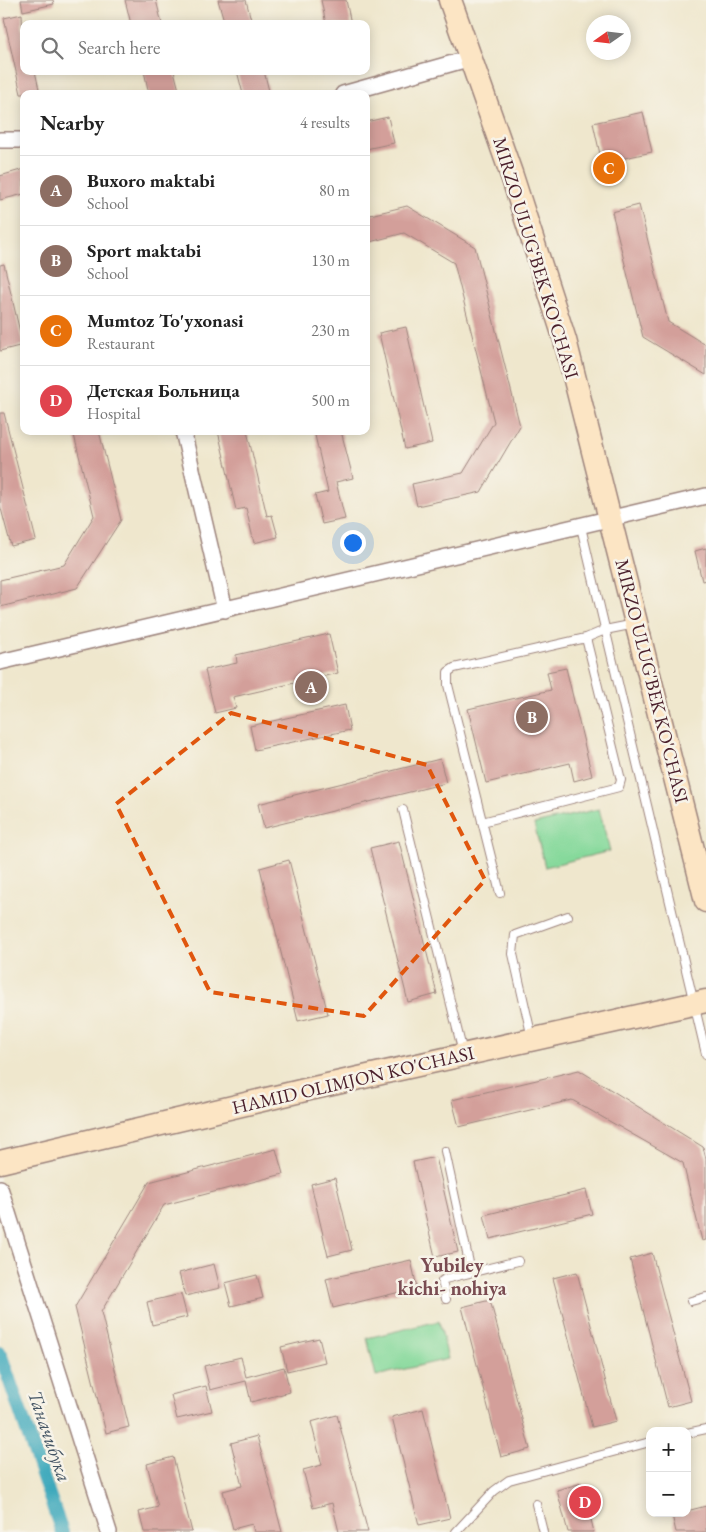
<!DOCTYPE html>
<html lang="en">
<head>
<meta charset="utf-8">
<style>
	body { margin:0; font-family:"EB Garamond",serif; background:#f2f2f2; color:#222 }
	.controls { position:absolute; right:15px; bottom:15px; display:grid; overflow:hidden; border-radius:10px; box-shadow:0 2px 12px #0003 }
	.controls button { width:45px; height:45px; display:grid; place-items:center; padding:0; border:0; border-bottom:1px solid #e0e0e0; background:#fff; color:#222; font:25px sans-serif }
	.compass { position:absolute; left:586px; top:15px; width:45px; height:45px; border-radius:50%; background:#fff; box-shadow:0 2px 12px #0003; rotate:256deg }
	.you { position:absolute; left:352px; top:542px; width:18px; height:18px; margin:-12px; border:4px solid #fff; border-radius:50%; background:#1a73e8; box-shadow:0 0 0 8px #1a73e833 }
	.badge { display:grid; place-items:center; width:32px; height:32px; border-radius:50%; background:#c8321e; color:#fff; font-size:16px; font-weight:700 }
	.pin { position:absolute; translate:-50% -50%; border:2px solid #fff; box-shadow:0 1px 5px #0006 }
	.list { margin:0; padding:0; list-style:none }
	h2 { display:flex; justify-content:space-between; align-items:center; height:65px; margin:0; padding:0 20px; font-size:21px }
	h2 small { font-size:16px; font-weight:400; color:#767676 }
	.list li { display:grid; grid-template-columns:32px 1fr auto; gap:15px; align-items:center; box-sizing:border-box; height:70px; padding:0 20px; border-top:1px solid #e0e0e0 }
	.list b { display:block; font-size:19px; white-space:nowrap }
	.list p { margin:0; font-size:16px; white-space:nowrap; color:#767676 }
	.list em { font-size:16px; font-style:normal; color:#767676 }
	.icon { flex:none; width:28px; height:28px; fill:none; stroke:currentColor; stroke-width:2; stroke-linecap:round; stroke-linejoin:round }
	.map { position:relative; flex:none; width:706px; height:1532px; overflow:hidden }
	.search { position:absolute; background:#fff; box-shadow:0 2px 12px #0003; left:20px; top:20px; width:350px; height:55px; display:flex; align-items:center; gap:12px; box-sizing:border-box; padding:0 18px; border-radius:10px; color:#767676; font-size:19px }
	.panel { position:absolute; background:#fff; box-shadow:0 2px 12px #0003; left:20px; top:90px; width:350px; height:345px; border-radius:10px }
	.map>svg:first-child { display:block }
</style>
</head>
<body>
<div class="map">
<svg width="706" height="1532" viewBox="0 0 706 1532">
	<rect width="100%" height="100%" fill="#f7f3e8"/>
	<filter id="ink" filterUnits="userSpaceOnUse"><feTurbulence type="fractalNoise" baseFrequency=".02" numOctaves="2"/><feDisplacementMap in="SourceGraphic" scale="10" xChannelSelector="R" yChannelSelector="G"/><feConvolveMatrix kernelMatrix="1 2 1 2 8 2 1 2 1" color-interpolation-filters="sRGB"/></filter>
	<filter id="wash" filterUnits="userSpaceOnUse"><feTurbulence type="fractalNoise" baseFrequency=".0096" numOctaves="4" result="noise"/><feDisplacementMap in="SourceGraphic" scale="20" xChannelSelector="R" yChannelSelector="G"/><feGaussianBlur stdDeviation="1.12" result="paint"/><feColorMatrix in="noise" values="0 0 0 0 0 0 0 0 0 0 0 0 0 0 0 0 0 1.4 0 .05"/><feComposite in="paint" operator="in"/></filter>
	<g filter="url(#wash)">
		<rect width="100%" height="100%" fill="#efe7cd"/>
		<path fill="#86d99b" stroke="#687c63" d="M 599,809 L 610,851 L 545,867 L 534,824 Z
			M 439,1321 L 448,1359 L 376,1376 L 367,1338 Z"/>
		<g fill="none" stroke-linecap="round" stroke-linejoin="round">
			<path stroke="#3da9bc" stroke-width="14" d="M 0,1353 L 62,1532"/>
		</g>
		<g id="blocks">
			<path fill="#d39f9a" d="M 21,0 L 53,0 L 54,4 L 23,11 Z
				M 125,0 L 156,0 L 162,24 L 131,24 Z
				M 218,0 L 246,0 L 252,24 L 225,24 Z
				M 321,0 L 346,0 L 351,24 L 326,24 Z
				M 22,14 L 24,71 L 35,71 L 40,94 L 21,94 L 4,18 Z
				M 144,71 L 174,71 L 180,94 L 149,94 Z
				M 237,71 L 264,71 L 269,91 L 243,94 Z
				M 643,112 L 652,152 L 602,163 L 593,123 Z
				M 388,117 L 394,143 L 366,149 L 366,122 Z
				M 24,169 L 24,194 L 0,200 L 0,176 Z
				M 639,205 L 668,322 L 706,345 L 706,375 L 643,337 L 612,212 Z
				M 407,206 L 475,247 L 520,426 L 481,492 L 417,506 L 412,484 L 463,473 L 494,422 L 454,263 L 404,233 L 366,243 L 366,216 Z
				M 4,264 L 23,345 L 0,351 L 0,265 Z
				M 406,327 L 432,443 L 405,449 L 379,333 Z
				M 0,413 L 4,413 L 36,540 L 11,546 L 0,505 Z
				M 73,431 L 99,431 L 121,520 L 77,588 L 0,607 L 0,580 L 64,565 L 94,516 Z
				M 218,431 L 247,431 L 267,516 L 272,515 L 278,537 L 254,543 L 246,508 L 236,510 Z
				M 314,431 L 341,431 L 353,478 L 336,482 L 345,519 L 322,524 L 315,495 L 328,492 Z
				M 706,548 L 706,580 L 702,581 L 695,551 Z
				M 329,634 L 338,673 L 233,697 L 236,708 L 215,713 L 205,670 L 237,663 L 236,655 Z
				M 566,668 L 592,776 L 574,781 L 570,763 L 486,783 L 468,709 L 551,690 L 547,672 Z
				M 345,705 L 350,730 L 255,750 L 250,726 Z
				M 440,759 L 446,783 L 264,828 L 258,804 Z
				M 399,841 L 437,994 L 408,1002 L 370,848 Z
				M 289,860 L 328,1014 L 298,1021 L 260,868 Z
				M 579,1070 L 703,1147 L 706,1159 L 706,1240 L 702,1241 L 683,1163 L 572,1100 L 459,1127 L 452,1100 Z
				M 276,1149 L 283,1174 L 164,1205 L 101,1312 L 129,1427 L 106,1433 L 75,1307 L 149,1182 Z
				M 436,1157 L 458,1252 L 435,1257 L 413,1162 Z
				M 335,1178 L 352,1250 L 328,1256 L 311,1184 Z
				M 586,1190 L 592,1214 L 490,1239 L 484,1215 Z
				M 652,1253 L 691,1401 L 668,1407 L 630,1259 Z
				M 411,1260 L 417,1288 L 333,1308 L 326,1279 Z
				M 214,1264 L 220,1288 L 185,1296 L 179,1273 Z
				M 577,1272 L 616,1421 L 592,1427 L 553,1278 Z
				M 257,1275 L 263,1298 L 231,1306 L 225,1283 Z
				M 181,1294 L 187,1317 L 152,1325 L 147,1302 Z
				M 490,1300 L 530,1449 L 501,1457 L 462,1307 Z
				M 319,1338 L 325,1362 L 287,1371 L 281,1347 Z
				M 241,1357 L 246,1377 L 284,1367 L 290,1392 L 251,1402 L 246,1381 L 210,1390 L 204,1366 Z
				M 206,1386 L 212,1411 L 177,1419 L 171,1395 Z
				M 423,1409 L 450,1518 L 419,1525 L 392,1417 Z
				M 337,1415 L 368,1532 L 339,1532 L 332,1503 L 313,1508 L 303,1470 L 322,1465 L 311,1422 Z
				M 257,1436 L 282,1532 L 254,1532 L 252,1524 L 233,1529 L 223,1491 L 242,1486 L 231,1443 Z
				M 173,1457 L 192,1532 L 144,1532 L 139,1512 L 158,1507 L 147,1464 Z
				M 582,1483 L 594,1532 L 568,1532 L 557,1490 Z
				M 706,1506 L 706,1532 L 676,1532 L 672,1515 L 687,1513 L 687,1511 Z"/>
		</g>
	</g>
	<g filter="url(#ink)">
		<use href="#blocks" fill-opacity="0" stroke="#9c837c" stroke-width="1"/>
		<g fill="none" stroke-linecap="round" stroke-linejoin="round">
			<g stroke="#9c837c" stroke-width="10">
				<path id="lane" d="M 581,527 L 706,1054
					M 403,810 L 463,1053
					M 482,822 L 619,787 L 621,780 L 586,638
					M 500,893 L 448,685 L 448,672 L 454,668 L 586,638 L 605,630 L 635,624
					M 532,1038 L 513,954 L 515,935 L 568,916
					M 445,1151 L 471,1272
					M 446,1299 L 442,1281 L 445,1279 L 518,1261
					M 691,1301 L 706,1297
					M 687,1433 L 706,1429
					M 536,1504 L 543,1532
					M 456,1532 L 494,1491 L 509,1480 L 650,1442"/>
			</g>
			<g stroke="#9c837c" stroke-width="18">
				<path id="street" d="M 343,94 L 471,58
					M 0,140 L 24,140
					M 183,431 L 225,610
					M 0,662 L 706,496
					M 0,1188 L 109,1532"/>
			</g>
			<g stroke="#9c837c" stroke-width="25">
				<path id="secondary" d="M 450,0 L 512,176 L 565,340 L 706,901
					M 0,1162 L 305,1090 L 706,1001"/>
			</g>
			<use href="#lane" stroke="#fff" stroke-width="8"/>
			<use href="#street" stroke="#fff" stroke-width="15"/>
			<use href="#secondary" stroke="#fce5c4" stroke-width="22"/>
		</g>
	</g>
	<path fill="none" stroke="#e0560e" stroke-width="4" stroke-dasharray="10 6" stroke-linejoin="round" d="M 231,713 L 427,765 L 485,880 L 364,1016 L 210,992 L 116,804 Z"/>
	<g text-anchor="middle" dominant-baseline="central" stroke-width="5" stroke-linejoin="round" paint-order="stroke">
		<g font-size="19" fill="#4a1f2b" stroke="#f7f3e8">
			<text transform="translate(536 258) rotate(73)">MIRZO ULUG‘BEK KO'CHASI</text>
			<text transform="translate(652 681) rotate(76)">MIRZO ULUG'BEK KO'CHASI</text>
			<text transform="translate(353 1080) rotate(-13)">HAMID OLIMJON KO'CHASI</text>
		</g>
		<g font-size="20" font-weight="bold" fill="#7a4c52" stroke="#f7f3e8">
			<text x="452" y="1265">Yubiley<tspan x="452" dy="23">kichi- nohiya</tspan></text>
		</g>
		<g font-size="20" font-style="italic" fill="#455665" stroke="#f7f3e8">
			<text transform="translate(50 1436) rotate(71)">Таначибука</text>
		</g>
	</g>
</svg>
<div class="controls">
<button>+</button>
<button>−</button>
</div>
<svg class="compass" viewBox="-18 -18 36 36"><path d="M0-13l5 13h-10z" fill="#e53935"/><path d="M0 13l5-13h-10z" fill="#767676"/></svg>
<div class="you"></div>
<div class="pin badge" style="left:311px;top:687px;background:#8d6e63">A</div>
<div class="pin badge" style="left:532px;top:717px;background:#8d6e63">B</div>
<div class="pin badge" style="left:609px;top:168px;background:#e8710a">C</div>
<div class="pin badge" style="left:585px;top:1502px;background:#e0444e">D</div>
<div class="search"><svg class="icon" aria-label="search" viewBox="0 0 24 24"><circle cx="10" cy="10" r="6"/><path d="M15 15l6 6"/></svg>Search here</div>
<section class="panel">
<h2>Nearby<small>4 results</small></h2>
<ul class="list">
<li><span class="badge" style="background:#8d6e63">A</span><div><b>Buxoro maktabi</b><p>School</p></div><em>80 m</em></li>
<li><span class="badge" style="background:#8d6e63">B</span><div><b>Sport maktabi</b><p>School</p></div><em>130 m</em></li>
<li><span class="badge" style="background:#e8710a">C</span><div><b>Mumtoz To'yxonasi</b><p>Restaurant</p></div><em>230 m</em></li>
<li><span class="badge" style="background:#e0444e">D</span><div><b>Детская Больница</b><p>Hospital</p></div><em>500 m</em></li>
</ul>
</section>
</div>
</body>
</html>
